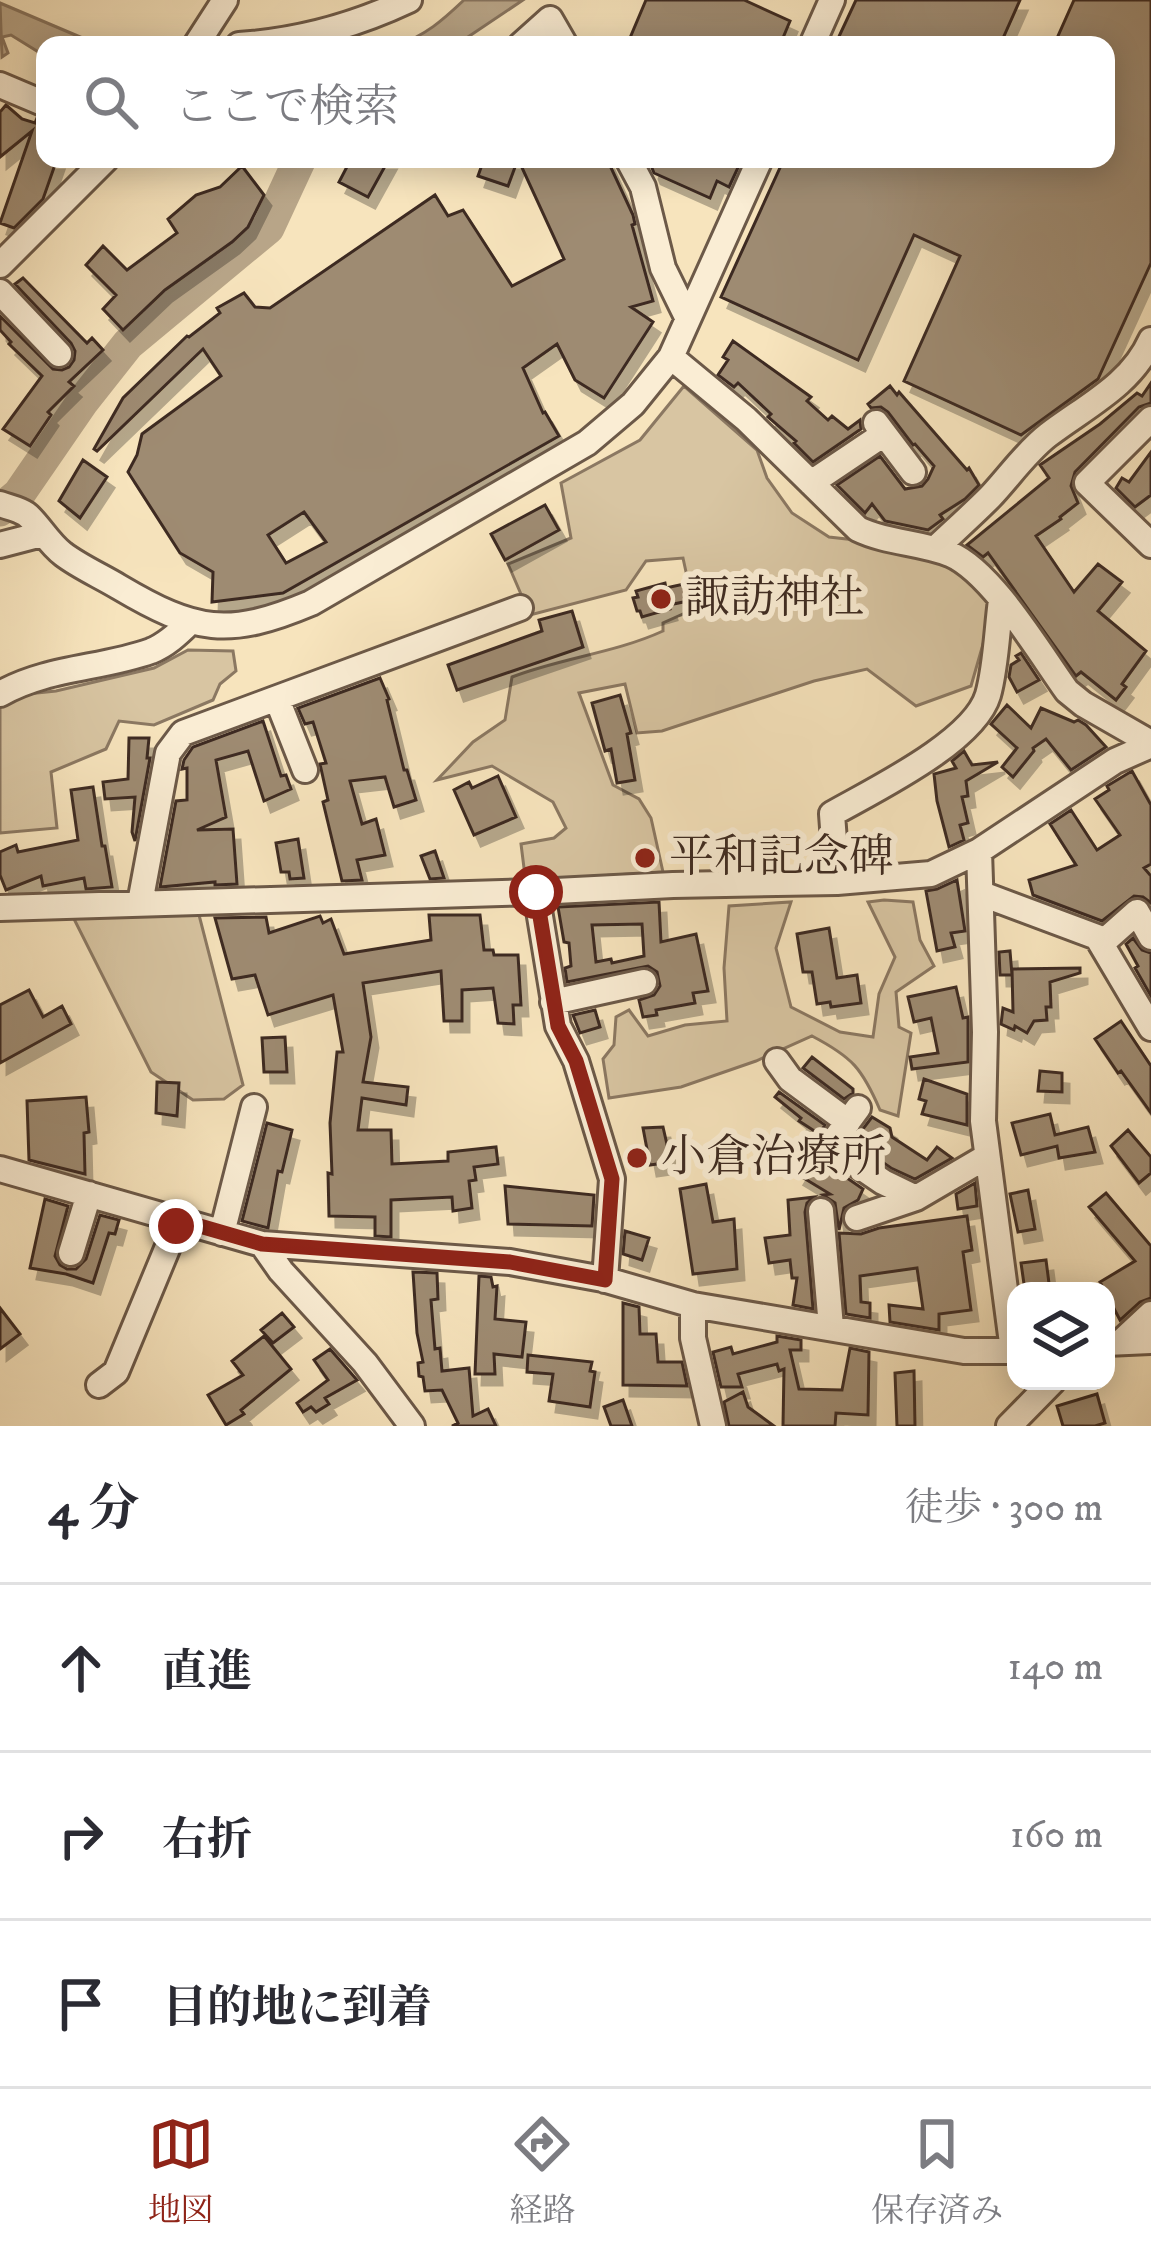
<!DOCTYPE html>
<html lang="ja">
<head>
<meta charset="utf-8">
<style>
	body { margin:0; font-family:"IM FELL DW Pica","Noto Serif JP",serif; background:#f2f2f3; color:#2b2b33 }
	.controls { position:absolute; right:36px; bottom:36px; display:grid; overflow:hidden; border-radius:24px; box-shadow:0 6px 30px #0003 }
	.controls button { width:108px; height:108px; display:grid; place-items:center; padding:0; border:0; border-bottom:3px solid #e1e1e2; background:#fff; color:#2b2b33; font:60px sans-serif }
	.stop { position:absolute; width:36px; height:36px; margin:-27px; border:9px solid #8f2418; border-radius:50%; background:#fff }
	.stop.end { background:#8f2418; border-color:#fff; box-shadow:0 3px 12px #0008 }
	.list { margin:0; padding:0; list-style:none }
	h2 { display:flex; justify-content:space-between; align-items:center; height:156px; margin:0; padding:0 48px; font-size:51px }
	h2 small { font-size:39px; font-weight:400; color:#7c7c81 }
	.list li { display:grid; grid-template-columns:78px 1fr auto; gap:36px; align-items:center; box-sizing:border-box; height:168px; padding:0 48px; border-top:3px solid #e1e1e2 }
	.list b { display:block; font-size:45px; white-space:nowrap }
	.list em { font-size:39px; font-style:normal; color:#7c7c81 }
	.icon { flex:none; width:66px; height:66px; fill:none; stroke:currentColor; stroke-width:2; stroke-linecap:round; stroke-linejoin:round }
	.map { position:relative; flex:none; width:1151px; height:1426px; overflow:hidden }
	.search { position:absolute; background:#fff; box-shadow:0 6px 30px #0003; left:36px; right:36px; top:36px; height:132px; display:flex; align-items:center; gap:30px; box-sizing:border-box; padding:0 42px; border-radius:24px; color:#7c7c81; font-size:45px }
	.sheet { height:660px; background:#fff }
	nav { display:flex; justify-content:space-around; align-items:center; box-sizing:border-box; height:168px; border-top:3px solid #e1e1e2; background:#fff; font-size:33px; color:#7c7c81 }
	nav a { display:grid; justify-items:center; gap:6px }
	nav .on { color:#8f2418 }
	.map>svg:first-child { display:block }
</style>
</head>
<body>
<div class="map">
<svg width="1151" height="1426" viewBox="0 0 1151 1426">
	<defs>
		<filter id="shadow"><feDropShadow dx="7" dy="11" stdDeviation="0" flood-color="#0004"/></filter>
	</defs>
	<rect width="100%" height="100%" fill="#f7e4bd"/>
	<filter id="stains"><feTurbulence type="fractalNoise" baseFrequency=".00167" numOctaves="4"/><feColorMatrix values="0 0 0 0 .2 0 0 0 0 .09 0 0 0 0 .02 0 0 0 .5 -.17"/></filter>
	<radialGradient id="worn" r=".72"><stop offset=".6" stop-color="#630" stop-opacity="0"/><stop offset="1" stop-color="#630" stop-opacity=".3"/></radialGradient>
	<path fill="#d8c5a2" stroke="#8b7862" stroke-width="3" d="M 684,386 L 757,450 L 767,478 L 792,513 L 829,537 L 935,549 L 994,606 L 971,686 L 916,706 L 867,669 L 814,681 L 662,731 L 637,733 L 625,684 L 579,693 L 613,785 L 639,799 L 651,818 L 663,872 L 533,880 L 524,868 L 521,844 L 554,838 L 566,828 L 553,802 L 492,766 L 437,780 L 473,742 L 505,720 L 512,677 C 561,658 615,653 663,631 L 663,623 L 694,609 L 683,558 L 646,561 L 626,590 L 530,615 L 508,564 L 571,538 L 561,483 L 640,440 Z
		M 188,650 L 233,651 L 236,671 L 220,684 L 213,700 L 154,725 L 119,721 L 106,749 L 51,772 L 57,828 L 0,833 L 0,706 L 18,695 L 56,691 L 154,668 Z
		M 884,900 L 913,902 L 920,940 L 934,966 L 896,992 L 899,1027 L 911,1033 L 898,1116 L 880,1110 C 862,1068 852,1057 812,1036 L 756,1061 L 681,1087 L 609,1098 L 603,1059 L 614,1045 L 616,1017 L 629,1010 L 648,1036 L 685,1025 L 727,1021 L 724,968 L 729,906 L 791,902 L 776,948 L 791,1007 L 840,1032 L 873,1037 L 879,994 L 895,957 L 868,902 Z
		M 70,911 L 198,911 L 243,1085 L 224,1099 L 193,1100 L 151,1072 Z"/>
	<path fill="#b8a588" stroke="#87745f" stroke-width="3" d="M 464,0 L 523,0 L 456,45 L 397,45 C 425,36 443,20 464,0 Z
		M 0,3 L 99,45 L 45,45 L 45,56 L 11,35 L 2,37 L 8,53 L 2,57 Z"/>
	<g fill="none" stroke-linecap="round" stroke-linejoin="round">
		<path stroke="#b8a588" stroke-width="33" d="M 0,510 L 19,494 L 83,401 L 128,344 L 268,228 L 300,159"/>
	</g>
	<path fill="#9e8b72" stroke="#3e2b21" stroke-width="3" fill-rule="evenodd" filter="url(#shadow)" d="M 646,0 L 744,0 L 790,21 L 780,45 L 627,45 Z
		M 856,0 L 1020,0 L 1000,45 L 835,45 Z
		M 1074,0 L 1151,0 L 1151,263 L 1098,379 L 1021,435 L 904,381 L 960,256 L 914,235 L 858,360 L 721,297 L 784,159 L 1106,159 L 1106,45 L 1054,45 Z
		M 6,105 L 22,119 L 35,123 L 37,118 L 45,120 L 45,159 L 57,159 L 43,199 L 14,228 L 0,223 L 32,131 L 0,157 L 0,112 Z
		M 351,159 L 389,159 L 368,197 L 339,182 Z
		M 484,159 L 518,159 L 508,186 L 478,176 Z
		M 518,159 L 607,159 L 633,215 L 635,224 L 632,225 L 653,301 L 631,307 L 653,322 L 604,398 L 575,380 L 557,344 L 523,368 L 543,413 L 545,412 L 559,436 L 283,593 L 212,602 L 213,572 L 180,553 L 128,472 L 137,455 L 142,434 L 221,376 L 203,349 L 97,451 L 94,449 L 123,398 L 187,336 L 189,337 L 220,313 L 217,308 L 244,293 L 255,307 L 270,308 L 435,195 L 448,216 L 463,210 L 512,286 L 564,259 ZM 304,512 L 326,542 L 286,563 L 268,535 Z
		M 656,159 L 742,159 L 729,187 L 717,181 L 710,198 L 654,173 L 652,168 Z
		M 242,166 L 264,195 L 248,227 L 232,242 L 165,290 L 123,330 L 103,309 L 116,295 L 86,265 L 103,246 L 127,270 L 177,233 L 168,219 L 196,195 L 220,187 Z
		M 23,278 L 87,343 L 92,338 L 103,350 L 69,382 L 74,386 L 48,412 L 51,415 L 30,446 L 3,429 L 42,376 L 9,344 L 11,342 L 0,330 L 0,316 L 53,369 L 62,370 L 69,367 L 74,360 L 75,351 L 71,343 L 15,284 Z
		M 733,341 L 811,397 L 807,401 L 828,420 L 832,416 L 848,429 L 860,420 L 861,429 L 813,462 L 794,443 L 796,441 L 768,417 L 771,414 L 738,383 L 734,387 L 718,375 L 728,360 L 723,357 Z
		M 1151,383 L 1151,403 L 1139,407 L 1075,472 L 1071,486 L 1078,503 L 1060,517 L 1061,519 L 1036,536 L 1074,592 L 1098,564 L 1122,582 L 1098,611 L 1146,651 L 1122,684 L 1126,687 L 1116,700 L 1081,672 L 1076,676 L 988,553 L 983,557 L 967,545 L 1049,478 L 1040,465 L 1100,424 L 1137,393 L 1142,396 Z
		M 890,386 L 897,395 L 899,392 L 967,470 L 969,468 L 979,485 L 965,499 L 940,515 L 943,519 L 928,530 L 885,521 L 872,504 L 865,513 L 837,485 L 880,456 L 905,489 L 922,486 L 928,479 L 934,466 L 915,444 L 913,445 L 888,412 L 881,407 L 871,408 L 868,404 Z
		M 1151,452 L 1151,495 L 1135,507 L 1116,488 L 1122,478 L 1129,482 Z
		M 83,460 L 107,477 L 80,518 L 59,501 Z
		M 545,505 L 559,530 L 505,560 L 491,534 Z
		M 665,583 L 666,588 L 684,584 L 688,601 L 669,605 L 670,609 L 642,617 L 640,611 L 637,611 L 633,598 L 638,597 L 636,591 Z
		M 572,611 L 583,647 L 457,690 L 448,665 L 542,631 L 539,620 Z
		M 1021,653 L 1039,680 L 1017,692 L 1009,677 L 1011,665 L 1019,660 L 1016,656 Z
		M 380,678 L 389,699 L 387,700 L 404,770 L 407,770 L 416,800 L 394,807 L 385,777 L 350,781 L 362,824 L 376,819 L 385,855 L 357,860 L 362,880 L 342,881 L 323,802 L 328,800 L 320,764 L 326,763 L 313,722 L 305,724 L 298,708 Z
		M 620,695 L 631,733 L 627,734 L 635,780 L 617,783 L 611,749 L 605,751 L 592,703 Z
		M 1007,705 L 1031,728 L 1041,708 L 1074,722 L 1078,720 L 1086,725 L 1106,747 L 1071,770 L 1046,739 L 1033,748 L 1034,751 L 1013,777 L 1002,767 L 1017,748 L 991,724 Z
		M 263,721 L 281,776 L 286,775 L 291,789 L 264,801 L 248,751 L 216,760 L 226,817 L 197,830 L 233,829 L 237,884 L 215,885 L 215,882 L 160,887 L 176,801 L 187,800 L 187,768 L 182,769 L 184,760 L 193,747 Z
		M 129,738 L 149,738 L 147,758 L 150,758 L 135,841 L 132,832 L 135,797 L 105,799 L 103,782 L 128,779 Z
		M 964,751 L 972,765 L 998,762 L 966,781 L 968,796 L 962,797 L 968,823 L 960,825 L 964,840 L 949,847 L 937,801 L 934,774 L 956,768 L 952,761 Z
		M 1132,771 L 1151,805 L 1151,864 L 1144,868 L 1151,876 L 1151,903 L 1143,897 L 1134,896 L 1102,921 L 1033,895 L 1029,880 L 1076,865 L 1050,824 L 1071,810 L 1097,850 L 1120,835 L 1095,799 L 1109,790 L 1107,786 Z
		M 498,776 L 516,817 L 474,835 L 454,790 L 469,782 L 472,788 Z
		M 93,787 L 102,846 L 105,846 L 112,887 L 86,889 L 84,878 L 43,886 L 41,876 L 6,890 L 0,875 L 0,852 L 16,845 L 18,852 L 78,840 L 71,790 Z
		M 298,839 L 304,878 L 290,879 L 289,872 L 281,872 L 276,843 Z
		M 435,851 L 444,878 L 430,879 L 421,856 Z
		M 957,880 L 965,931 L 951,933 L 955,947 L 937,951 L 926,891 L 937,889 Z
		M 659,902 L 661,942 L 696,934 L 708,991 L 693,993 L 695,1003 L 656,1010 L 657,1015 L 643,1017 L 639,1000 L 654,995 L 660,986 L 657,972 L 648,966 L 567,982 L 565,968 L 571,966 L 569,943 L 564,942 L 558,907 ZM 642,924 L 644,956 L 612,963 L 611,959 L 596,962 L 592,925 Z
		M 429,915 L 480,915 L 484,950 L 493,950 L 494,955 L 518,955 L 521,1005 L 513,1005 L 514,1024 L 498,1023 L 493,988 L 462,990 L 462,1021 L 444,1021 L 441,971 L 363,983 L 371,1037 L 363,1082 L 408,1087 L 406,1105 L 362,1098 L 358,1130 L 391,1130 L 392,1164 L 448,1161 L 448,1152 L 496,1147 L 498,1164 L 474,1167 L 476,1180 L 469,1181 L 472,1208 L 453,1211 L 452,1197 L 391,1200 L 391,1237 L 375,1236 L 375,1217 L 329,1216 L 328,1173 L 332,1174 L 330,1123 L 337,1052 L 343,1052 L 333,995 L 268,1015 L 255,975 L 232,979 L 215,918 L 266,917 L 269,933 L 320,916 L 323,923 L 331,919 L 344,954 L 431,940 Z
		M 829,928 L 837,978 L 857,975 L 861,1003 L 831,1007 L 830,1002 L 817,1004 L 812,972 L 803,972 L 797,934 Z
		M 1133,938 L 1142,950 L 1151,953 L 1151,996 L 1135,968 L 1138,966 L 1126,944 Z
		M 1010,951 L 1012,975 L 1000,975 L 999,952 Z
		M 1080,968 L 1080,973 L 1050,982 L 1051,1007 L 1046,1007 L 1047,1020 L 1034,1021 L 1027,1033 L 1015,1026 L 1014,1030 L 1001,1024 L 1003,1008 L 1013,1012 L 1012,969 Z
		M 956,987 L 963,1018 L 968,1017 L 968,1062 L 912,1069 L 910,1057 L 938,1053 L 931,1018 L 914,1022 L 908,997 Z
		M 29,990 L 43,1017 L 62,1006 L 71,1024 L 0,1063 L 0,1005 Z
		M 595,1010 L 600,1027 L 580,1033 L 573,1015 Z
		M 1121,1021 L 1151,1066 L 1151,1113 L 1121,1071 L 1118,1073 L 1095,1039 Z
		M 285,1037 L 287,1072 L 264,1072 L 262,1038 Z
		M 812,1057 L 853,1089 L 853,1093 L 844,1099 L 803,1068 Z
		M 1040,1071 L 1062,1073 L 1062,1092 L 1038,1091 Z
		M 924,1079 L 967,1094 L 967,1125 L 922,1114 L 926,1101 L 919,1099 Z
		M 157,1082 L 179,1083 L 177,1116 L 156,1113 Z
		M 779,1092 L 825,1125 L 819,1134 L 799,1121 L 801,1118 L 775,1097 Z
		M 86,1097 L 89,1132 L 84,1133 L 85,1174 L 29,1160 L 27,1101 Z
		M 1050,1114 L 1055,1135 L 1088,1127 L 1095,1152 L 1059,1158 L 1057,1146 L 1021,1155 L 1012,1123 Z
		M 872,1117 L 890,1128 L 892,1137 L 927,1160 L 937,1147 L 952,1158 L 915,1179 L 891,1168 L 853,1142 Z
		M 267,1123 L 292,1130 L 282,1172 L 278,1171 L 268,1228 L 242,1221 Z
		M 663,1127 L 671,1162 L 650,1165 L 643,1128 Z
		M 1128,1130 L 1151,1157 L 1151,1173 L 1139,1183 L 1111,1146 Z
		M 814,1146 L 821,1160 L 863,1189 L 858,1200 L 844,1208 L 839,1230 L 835,1203 L 823,1195 L 830,1194 L 797,1174 Z
		M 975,1183 L 977,1206 L 958,1209 L 956,1194 Z
		M 706,1184 L 713,1222 L 734,1219 L 737,1269 L 693,1274 L 680,1189 Z
		M 505,1186 L 594,1195 L 592,1226 L 508,1224 Z
		M 1028,1190 L 1035,1229 L 1018,1232 L 1010,1194 Z
		M 1106,1193 L 1151,1246 L 1151,1298 L 1140,1302 L 1120,1320 L 1100,1282 L 1135,1261 L 1089,1207 Z
		M 814,1197 L 807,1203 L 805,1212 L 813,1309 L 793,1305 L 797,1278 L 792,1278 L 790,1260 L 769,1263 L 765,1238 L 790,1235 L 788,1200 Z
		M 45,1199 L 68,1206 L 55,1256 L 60,1265 L 67,1269 L 76,1269 L 86,1259 L 100,1215 L 119,1220 L 115,1234 L 109,1233 L 93,1283 L 66,1274 L 30,1268 Z
		M 967,1216 L 972,1250 L 963,1252 L 971,1310 L 939,1314 L 939,1330 L 890,1322 L 889,1305 L 923,1309 L 917,1268 L 860,1276 L 861,1302 L 870,1303 L 870,1318 L 846,1314 L 839,1233 L 861,1234 L 879,1228 Z
		M 625,1231 L 649,1238 L 642,1260 L 623,1254 Z
		M 1046,1260 L 1050,1291 L 1025,1291 L 1021,1263 Z
		M 413,1272 L 437,1273 L 438,1299 L 431,1300 L 435,1349 L 440,1348 L 442,1371 L 469,1368 L 473,1416 L 488,1409 L 496,1426 L 452,1426 L 458,1423 L 442,1390 L 425,1391 L 423,1377 L 419,1376 L 418,1363 L 423,1362 L 417,1333 Z
		M 479,1276 L 491,1277 L 493,1287 L 497,1286 L 495,1319 L 526,1322 L 522,1357 L 494,1354 L 495,1374 L 475,1374 Z
		M 623,1303 L 639,1307 L 640,1334 L 656,1334 L 658,1362 L 682,1362 L 687,1386 L 623,1385 Z
		M 0,1308 L 20,1334 L 0,1349 Z
		M 282,1313 L 294,1327 L 273,1343 L 261,1330 Z
		M 264,1336 L 291,1369 L 241,1410 L 244,1414 L 226,1425 L 208,1395 L 243,1375 L 232,1361 Z
		M 777,1336 L 801,1340 L 801,1350 L 790,1350 L 799,1389 L 842,1390 L 850,1348 L 869,1352 L 868,1415 L 836,1413 L 835,1426 L 783,1426 L 784,1369 L 779,1371 L 777,1364 L 738,1374 L 742,1387 L 721,1387 L 713,1352 L 731,1347 L 733,1354 L 777,1342 Z
		M 330,1349 L 357,1380 L 325,1398 L 329,1404 L 316,1412 L 311,1407 L 303,1412 L 297,1403 L 328,1380 L 314,1360 Z
		M 528,1355 L 592,1362 L 590,1371 L 595,1372 L 590,1407 L 549,1401 L 553,1374 L 527,1372 Z
		M 914,1371 L 915,1426 L 897,1426 L 895,1373 Z
		M 743,1392 L 748,1407 L 774,1426 L 729,1426 L 724,1402 Z
		M 1097,1394 L 1105,1423 L 1095,1426 L 1063,1426 L 1057,1406 Z
		M 623,1400 L 632,1426 L 611,1426 L 604,1407 Z"/>
	<g fill="none" stroke-linecap="round" stroke-linejoin="round">
		<g stroke="#6c5948" stroke-width="30">
			<path id="minor" d="M 196,45 L 225,0
				M 239,45 C 300,41 354,26 409,0
				M 521,45 L 550,19 L 565,45
				M 812,45 L 832,0
				M 0,85 L 45,104
				M 628,159 L 643,187 L 663,268 L 688,319
				M 0,265 L 106,159
				M 0,292 L 59,354
				M 671,357 L 746,419 L 858,529 C 887,543 920,542 950,554 C 992,572 1039,652 1067,691 L 1083,704 L 1151,743
				M 1151,419 L 1087,483 L 1151,545
				M 876,423 L 913,472
				M 811,483 L 884,434
				M 0,504 C 8,507 19,509 26,514 C 36,521 49,544 63,554 C 80,567 101,576 119,587 C 195,632 228,638 311,603 L 587,443 L 633,404 L 671,357 L 760,159
				M 0,545 L 42,534
				M 935,549 C 953,532 972,515 990,497 C 1009,477 1026,452 1048,435 C 1086,406 1131,385 1151,340
				M 0,694 C 47,667 101,669 151,651 C 166,645 178,634 190,622
				M 277,699 L 305,770
				M 979,851 L 985,1032 L 983,1121 L 1013,1351
				M 837,882 L 832,814 C 874,790 974,742 988,695 C 996,667 997,630 1001,600
				M 536,892 L 558,1026 L 576,1061 L 612,1179 L 605,1280
				M 982,894 L 1097,937 L 1151,1028
				M 140,903 L 168,753 L 183,733 L 520,608
				M 0,908 L 536,892 L 673,885 L 837,882 L 931,874 L 979,851 L 1115,761 L 1151,745
				M 1101,944 L 1137,912 L 1151,937
				M 553,1002 L 644,982
				M 777,1061 L 790,1079 L 848,1122
				M 858,1108 L 830,1146 L 883,1182 L 916,1198
				M 0,1169 L 262,1244 L 510,1262 L 603,1279 L 693,1305 L 964,1351 L 1016,1351
				M 821,1211 L 831,1327
				M 857,1218 L 916,1198 L 986,1157
				M 222,1233 L 254,1107
				M 262,1244 L 281,1271 L 365,1363 L 412,1426
				M 71,1253 L 89,1194
				M 693,1305 L 693,1338 L 713,1426
				M 1122,1341 L 1151,1314
				M 1106,1343 L 1151,1341
				M 99,1385 L 116,1372 L 179,1220
				M 1009,1426 L 1053,1381"/>
		</g>
		<use href="#minor" stroke="#faedd4" stroke-width="24"/>
	</g>
	<g fill="none" stroke-linecap="round" stroke-linejoin="round">
		<path stroke="#8f2418" stroke-width="15" d="M 176,1226 L 179,1220 L 262,1244 L 510,1262 L 605,1280 L 612,1179 L 576,1061 L 558,1026 L 536,892"/>
	</g>
	<g fill="#8f2418" stroke="#faedd4" stroke-width="4.5">
		<circle cx="661" cy="599" r="12"/>
		<circle cx="645" cy="858" r="12"/>
		<circle cx="637" cy="1158" r="12"/>
	</g>
	<g text-anchor="middle" dominant-baseline="central" stroke-width="12" stroke-linejoin="round" paint-order="stroke">
		<g font-size="45" fill="#3e2b21" stroke="#faedd4" text-anchor="start">
			<text x="685" y="599">諏訪神社</text>
			<text x="669" y="858">平和記念碑</text>
			<text x="661" y="1158">小倉治療所</text>
		</g>
	</g>
	<rect width="100%" height="100%" filter="url(#stains)"/>
	<rect width="100%" height="100%" fill="url(#worn)"/>
</svg>
<div class="controls">
<button><svg class="icon" aria-label="layers" viewBox="0 0 24 24"><path d="M12 4l9 5-9 5-9-5zM3 14l9 5 9-5"/></svg></button>
</div>
<div class="stop" style="left:536px;top:892px"></div>
<div class="stop end" style="left:176px;top:1226px"></div>
<div class="search"><svg class="icon" aria-label="search" viewBox="0 0 24 24"><circle cx="10" cy="10" r="6"/><path d="M15 15l6 6"/></svg>ここで検索</div>
</div>
<section class="sheet">
<h2>4 分<small>徒歩 · 300 m</small></h2>
<ul class="list">
<li><svg class="icon" aria-label="ahead" viewBox="0 0 24 24"><path d="M12 20V5M6 11l6-6 6 6"/></svg><div><b>直進</b></div><em>140 m</em></li>
<li><svg class="icon" aria-label="right" viewBox="0 0 24 24"><path d="M7 20v-9h11M14 6l5 5-5 5"/></svg><div><b>右折</b></div><em>160 m</em></li>
<li><svg class="icon" aria-label="arrive" viewBox="0 0 24 24"><path d="M6 21V4h12l-3 4 3 4H6"/></svg><div><b>目的地に到着</b></div></li>
</ul>
</section>
<nav>
<a class="on"><svg class="icon" aria-label="map" viewBox="0 0 24 24"><path d="M3 6l6-2 6 2 6-2v14l-6 2-6-2-6 2zM9 4v14M15 6v14"/></svg>地図</a>
<a><svg class="icon" aria-label="directions" viewBox="0 0 24 24"><path d="M12 3l9 9-9 9-9-9zM9 14v-3h6M13 9l2 2-2 2"/></svg>経路</a>
<a><svg class="icon" aria-label="saved" viewBox="0 0 24 24"><path d="M7 4h10v16l-5-4-5 4z"/></svg>保存済み</a>
</nav>
</body>
</html>
